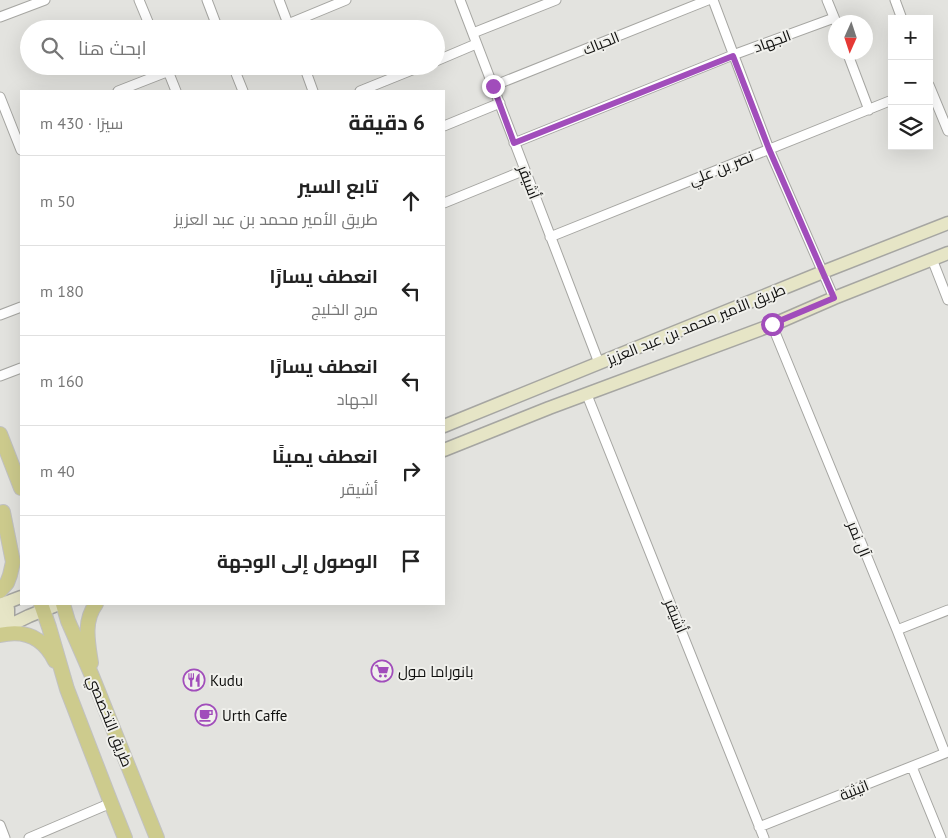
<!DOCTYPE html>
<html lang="ar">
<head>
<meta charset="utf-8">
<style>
	body { margin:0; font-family:"PT Sans",Cairo,sans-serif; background:#f6f6f6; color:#222; direction:rtl }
	.controls { position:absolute; right:15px; top:15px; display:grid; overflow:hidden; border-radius:0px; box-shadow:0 5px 20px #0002 }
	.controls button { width:45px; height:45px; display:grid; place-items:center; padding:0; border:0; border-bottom:1px solid #e0e0e0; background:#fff; color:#222; font:25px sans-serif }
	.compass { position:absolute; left:828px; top:15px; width:45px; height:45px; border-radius:50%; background:#fff; box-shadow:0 5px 20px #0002; rotate:183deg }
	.stop { position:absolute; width:15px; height:15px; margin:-11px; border:4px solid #a14dbb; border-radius:50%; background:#fff }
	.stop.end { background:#a14dbb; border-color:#fff; box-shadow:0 1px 5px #0008 }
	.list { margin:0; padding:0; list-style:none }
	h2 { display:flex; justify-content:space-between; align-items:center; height:65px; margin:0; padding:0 20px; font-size:21px }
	h2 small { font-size:16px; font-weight:400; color:#767676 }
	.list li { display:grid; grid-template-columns:32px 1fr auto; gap:15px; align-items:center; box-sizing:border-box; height:90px; padding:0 20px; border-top:1px solid #e0e0e0 }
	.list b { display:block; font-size:19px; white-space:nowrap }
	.list p { margin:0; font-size:16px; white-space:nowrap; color:#767676 }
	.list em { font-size:16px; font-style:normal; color:#767676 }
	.icon { flex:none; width:28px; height:28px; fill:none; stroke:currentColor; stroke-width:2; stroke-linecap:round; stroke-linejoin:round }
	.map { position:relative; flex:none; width:948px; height:838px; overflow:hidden; direction:ltr }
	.search { position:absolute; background:#fff; box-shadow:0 5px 20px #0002; left:20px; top:20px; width:425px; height:55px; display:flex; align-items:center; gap:12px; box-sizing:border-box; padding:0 18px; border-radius:28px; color:#767676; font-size:19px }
	.panel { position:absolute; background:#fff; box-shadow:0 5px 20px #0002; left:20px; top:90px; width:425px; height:515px; border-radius:0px; direction:rtl }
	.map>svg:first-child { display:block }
</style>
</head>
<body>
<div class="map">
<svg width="948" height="838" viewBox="0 0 948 838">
	<rect width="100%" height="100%" fill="#e3e3df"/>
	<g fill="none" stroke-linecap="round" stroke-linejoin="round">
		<g stroke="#a6a6a2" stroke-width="11">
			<path id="minor" d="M 139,0 L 151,29
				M 207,0 L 218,29
				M 279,0 L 290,29
				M 460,0 L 599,363
				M 713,0 L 769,149 L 834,298
				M 827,0 L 836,22
				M 895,0 L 902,19
				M 0,17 L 45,0
				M 288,24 L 346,0
				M 473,33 L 556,0
				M 847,52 L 869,110
				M 436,61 L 476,44
				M 166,66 L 176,91
				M 233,66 L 243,91
				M 304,66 L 313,91
				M 929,85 L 948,131
				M 493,86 L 708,0
				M 118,91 L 182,66
				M 360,91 L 422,66
				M 0,97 L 21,150
				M 444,126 L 500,103
				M 514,143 L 733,55 L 834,18
				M 444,203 L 525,170
				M 550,237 L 892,100
				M 932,259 L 948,300
				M 0,315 L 21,307
				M 772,325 L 897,630 L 945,753
				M 0,376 L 21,368
				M 587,395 L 764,838
				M 897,630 L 948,610
				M 912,767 L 941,838
				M 0,825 L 5,838
				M 759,827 L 948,752
				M 29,838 L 111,803"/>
		</g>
		<g stroke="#a6a6a2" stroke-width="15">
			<path id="secondary" d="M 444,426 L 823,272 L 948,223
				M 444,450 L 549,408 L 772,325 L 834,298 L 948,253
				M 0,605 L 21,597
				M 0,609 L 2,608 L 8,609 L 8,616 L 0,621
				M 0,630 L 29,616 L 59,604"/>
		</g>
		<g stroke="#c1c1c1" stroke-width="16">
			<path id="primary" d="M 0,434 L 21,488
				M 0,591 L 7,583 L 10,575 L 13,562 L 3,512
				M 41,604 L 49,627 L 67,689 L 111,803 L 125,838
				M 63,604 L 68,621 L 92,676 L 157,838
				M 0,635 C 25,629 44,638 55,661
				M 91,663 C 88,643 83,621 96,604"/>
		</g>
		<use href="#minor" stroke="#fff" stroke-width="9"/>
		<use href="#secondary" stroke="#e6e5c6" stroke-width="12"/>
		<use href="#primary" stroke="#cdcb8d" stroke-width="14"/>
	</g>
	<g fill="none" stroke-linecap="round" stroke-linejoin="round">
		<path stroke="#a14dbb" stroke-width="6" d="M 493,86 L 514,143 L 733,56 L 769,149 L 834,298 L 772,324"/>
	</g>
	<defs>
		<g id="supermarket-ring" transform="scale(1.125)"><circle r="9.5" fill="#f0f0ec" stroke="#a14dbb" stroke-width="1.5"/><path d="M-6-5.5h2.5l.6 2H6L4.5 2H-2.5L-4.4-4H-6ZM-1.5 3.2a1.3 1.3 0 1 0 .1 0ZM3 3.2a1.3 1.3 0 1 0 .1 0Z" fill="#a14dbb"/></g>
		<g id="restaurant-ring" transform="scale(1.125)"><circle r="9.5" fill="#f0f0ec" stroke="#a14dbb" stroke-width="1.5"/><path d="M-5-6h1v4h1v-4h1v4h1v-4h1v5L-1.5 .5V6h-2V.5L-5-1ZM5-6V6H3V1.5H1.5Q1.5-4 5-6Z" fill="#a14dbb"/></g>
		<g id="cafe-ring" transform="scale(1.125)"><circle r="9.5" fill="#f0f0ec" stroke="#a14dbb" stroke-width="1.5"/><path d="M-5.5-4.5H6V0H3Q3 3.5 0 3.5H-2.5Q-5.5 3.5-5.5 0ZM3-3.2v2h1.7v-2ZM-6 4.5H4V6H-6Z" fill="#a14dbb"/></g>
	</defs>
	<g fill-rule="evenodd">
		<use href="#supermarket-ring" x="382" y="671"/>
		<use href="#restaurant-ring" x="194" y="680"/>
		<use href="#cafe-ring" x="206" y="715"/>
	</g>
	<g text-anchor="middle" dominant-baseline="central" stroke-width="4" stroke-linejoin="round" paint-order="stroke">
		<g font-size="15" fill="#10100f" stroke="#f0f0ec">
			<text transform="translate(772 41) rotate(-20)">الجهاد</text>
			<text transform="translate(601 43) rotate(-22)">الحباك</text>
			<text transform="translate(721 168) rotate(-22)">نصر بن علي</text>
			<text transform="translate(529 182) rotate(69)">أشيقر</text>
			<text transform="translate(696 324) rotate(-22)">طريق الأمير محمد بن عبد العزيز</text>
			<text transform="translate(859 539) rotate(68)">آل نمر</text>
			<text transform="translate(676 616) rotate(68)">أشيقر</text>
			<text transform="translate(110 721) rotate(68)">طريق التخصصي</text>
			<text transform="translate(854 790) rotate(-22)">اثيثية</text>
		</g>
		<g font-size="15" fill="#10100f" stroke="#f0f0ec" text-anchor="start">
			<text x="398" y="671">بانوراما مول</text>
			<text x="210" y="680">Kudu</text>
			<text x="222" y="715">Urth Caffe</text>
		</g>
	</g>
</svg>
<div class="controls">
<button>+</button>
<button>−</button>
<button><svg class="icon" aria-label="layers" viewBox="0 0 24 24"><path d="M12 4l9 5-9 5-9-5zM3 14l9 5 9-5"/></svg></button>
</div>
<svg class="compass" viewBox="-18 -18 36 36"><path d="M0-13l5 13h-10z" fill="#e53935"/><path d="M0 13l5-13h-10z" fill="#767676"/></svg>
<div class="stop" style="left:772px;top:324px"></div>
<div class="stop end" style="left:493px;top:86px"></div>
<div class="search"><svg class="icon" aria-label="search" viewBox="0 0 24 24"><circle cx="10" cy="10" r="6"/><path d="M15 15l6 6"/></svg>ابحث هنا</div>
<section class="panel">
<h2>6 دقيقة<small>سيرًا · 430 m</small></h2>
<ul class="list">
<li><svg class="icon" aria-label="ahead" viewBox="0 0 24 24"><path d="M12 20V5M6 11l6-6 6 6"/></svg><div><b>تابع السير</b><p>طريق الأمير محمد بن عبد العزيز</p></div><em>50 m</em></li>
<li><svg class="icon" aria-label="left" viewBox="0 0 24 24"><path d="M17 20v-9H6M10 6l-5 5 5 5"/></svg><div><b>انعطف يسارًا</b><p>مرج الخليج</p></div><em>180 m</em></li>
<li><svg class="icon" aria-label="left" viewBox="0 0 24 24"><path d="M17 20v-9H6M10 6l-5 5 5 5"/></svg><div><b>انعطف يسارًا</b><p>الجهاد</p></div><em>160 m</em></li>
<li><svg class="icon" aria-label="right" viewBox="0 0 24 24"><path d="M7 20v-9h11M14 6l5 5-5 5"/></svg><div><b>انعطف يمينًا</b><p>أشيقر</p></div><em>40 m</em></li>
<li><svg class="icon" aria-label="arrive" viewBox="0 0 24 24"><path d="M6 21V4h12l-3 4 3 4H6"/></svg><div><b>الوصول إلى الوجهة</b></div></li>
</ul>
</section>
</div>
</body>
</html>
